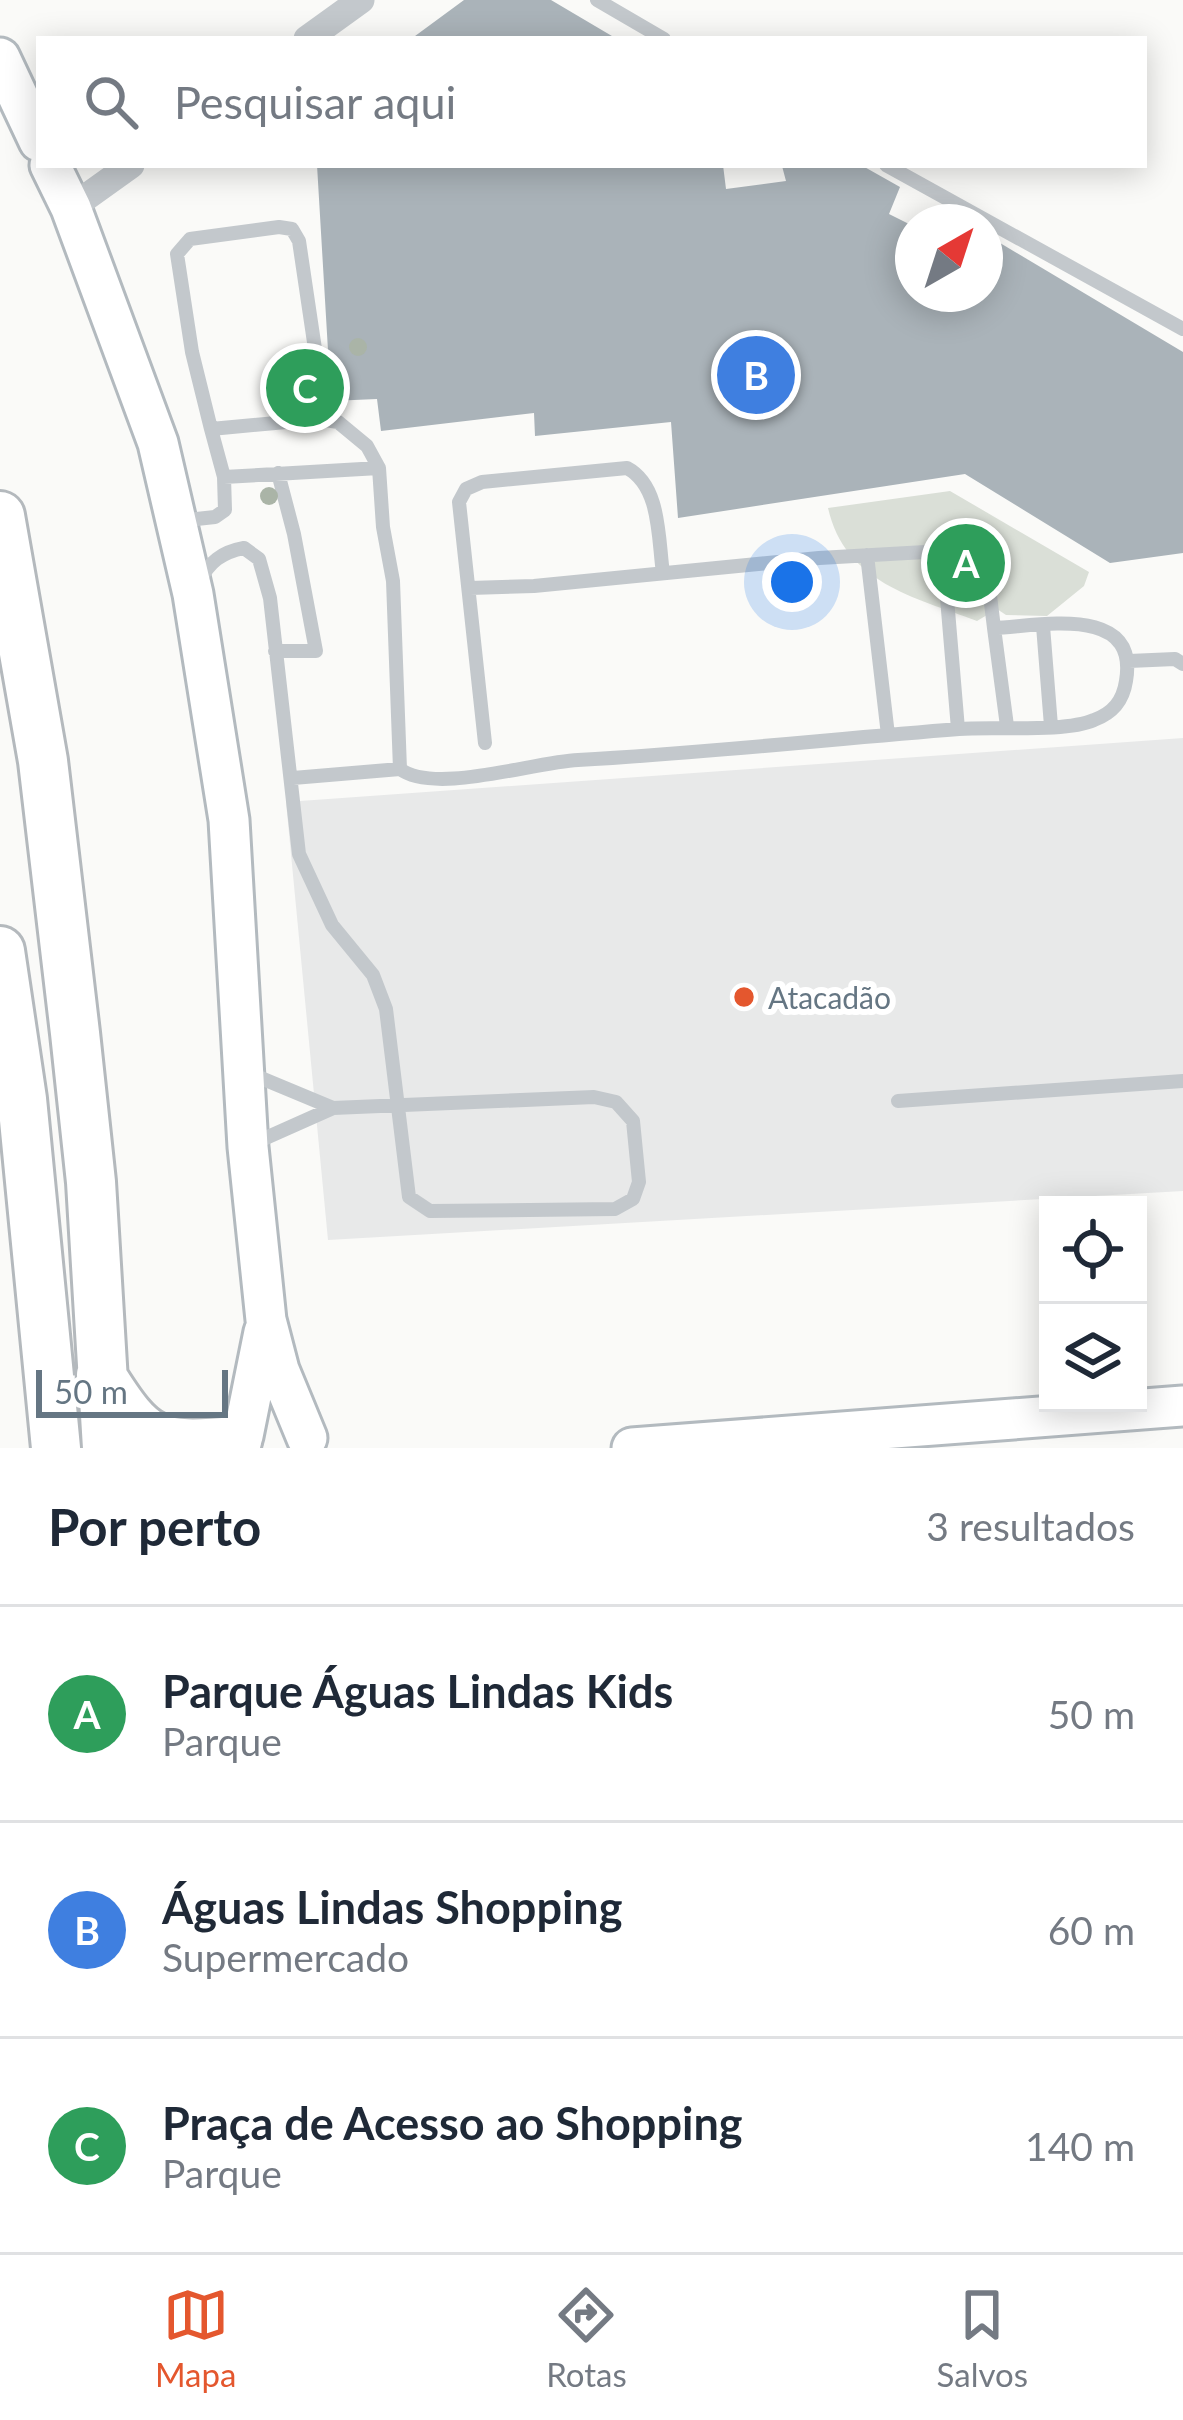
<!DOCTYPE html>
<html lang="pt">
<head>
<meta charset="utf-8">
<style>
	body { margin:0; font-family:Lato,sans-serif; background:#f6f6f7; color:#1f2937 }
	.controls { position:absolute; right:36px; bottom:36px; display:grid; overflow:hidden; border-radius:0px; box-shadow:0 6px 30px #0003 }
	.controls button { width:108px; height:108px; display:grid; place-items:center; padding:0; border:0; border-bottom:3px solid #e0e1e3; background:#fff; color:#1f2937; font:60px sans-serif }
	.compass { position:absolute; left:895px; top:204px; width:108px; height:108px; border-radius:50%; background:#fff; box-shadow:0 6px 30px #0003; rotate:39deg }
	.scale { position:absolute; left:36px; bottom:30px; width:192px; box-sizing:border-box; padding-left:12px; border:6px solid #657683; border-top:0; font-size:33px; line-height:42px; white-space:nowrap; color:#657683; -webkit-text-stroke:9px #fff; paint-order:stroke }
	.you { position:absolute; left:792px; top:582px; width:42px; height:42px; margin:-30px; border:9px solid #fff; border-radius:50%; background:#1a73e8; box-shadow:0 0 0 18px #1a73e833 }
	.badge { display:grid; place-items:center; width:78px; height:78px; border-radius:50%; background:#e4572e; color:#fff; font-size:39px; font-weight:700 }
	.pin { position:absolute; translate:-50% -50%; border:6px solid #fff; box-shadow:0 3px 12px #0006 }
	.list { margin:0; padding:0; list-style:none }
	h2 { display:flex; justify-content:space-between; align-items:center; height:156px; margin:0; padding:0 48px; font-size:51px }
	h2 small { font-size:39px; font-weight:400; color:#747a83 }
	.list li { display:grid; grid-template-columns:78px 1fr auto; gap:36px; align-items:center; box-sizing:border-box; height:216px; padding:0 48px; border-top:3px solid #e0e1e3 }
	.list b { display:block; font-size:45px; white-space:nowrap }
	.list p { margin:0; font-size:39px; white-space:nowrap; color:#747a83 }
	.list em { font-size:39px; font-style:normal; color:#747a83 }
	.icon { flex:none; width:66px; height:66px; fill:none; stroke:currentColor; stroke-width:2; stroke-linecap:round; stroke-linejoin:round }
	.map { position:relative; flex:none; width:1183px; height:1448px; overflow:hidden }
	.search { position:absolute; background:#fff; box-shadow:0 6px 30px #0003; left:36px; right:36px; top:36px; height:132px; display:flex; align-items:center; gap:30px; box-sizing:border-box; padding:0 42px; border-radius:0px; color:#747a83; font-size:45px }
	.sheet { height:804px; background:#fff }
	nav { display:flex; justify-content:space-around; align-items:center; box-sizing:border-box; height:168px; border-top:3px solid #e0e1e3; background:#fff; font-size:33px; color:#747a83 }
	nav a { display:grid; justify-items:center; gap:6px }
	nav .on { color:#e4572e }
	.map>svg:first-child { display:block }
</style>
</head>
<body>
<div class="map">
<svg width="1183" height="1448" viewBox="0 0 1183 1448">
	<rect width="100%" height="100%" fill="#fafaf8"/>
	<path fill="#e8e9e9" d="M 1183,738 L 1183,1191 L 328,1240 L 286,802 Z"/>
	<path fill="#dadfd7" d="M 327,367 L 332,405 L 283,405 L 280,372 Z
		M 950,491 L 1089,572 L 1084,586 L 1047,616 L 1006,615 L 997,609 L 977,621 C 914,597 845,583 828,508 Z"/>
	<path fill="#aab3b9" d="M 464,0 L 551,0 L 617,39 L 411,39 Z
		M 317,165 L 723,165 L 726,189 L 786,181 L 782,166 L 861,165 L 900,187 L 889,214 L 913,226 L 913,294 L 985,294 L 985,234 L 1183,352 L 1183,553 L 1110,563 L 965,474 L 678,518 L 671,422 L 535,436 L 534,413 L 381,431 L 377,399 L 331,401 Z"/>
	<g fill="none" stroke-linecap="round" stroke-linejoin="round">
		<g stroke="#b3babf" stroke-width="45">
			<path id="secondary" d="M 0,58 L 39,141
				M 50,165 L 71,208 L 158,443 L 193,594 L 229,820 L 248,1147 L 266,1320 L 279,1370 L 307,1438
				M 243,1436 L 264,1332
				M 632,1448 L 1183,1406"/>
		</g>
		<g stroke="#b4b9bd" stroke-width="54">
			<path id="highway" d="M 0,516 L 43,761 L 75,1033 L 91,1182 L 107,1448
				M 0,951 L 22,1099 L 56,1448
				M 101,1375 C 144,1444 155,1448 237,1441"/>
		</g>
		<path stroke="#c3c8cc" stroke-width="14" d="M 597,0 L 664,39
			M 886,165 L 1183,329
			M 211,429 L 192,352 L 177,254 L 190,239 L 279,227 L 292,229 L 299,241 L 315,349 L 319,419
			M 224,477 L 379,468
			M 178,521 L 215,517 L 225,510 L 224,477 L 211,429 L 319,419 L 338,422 L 367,446 L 379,468 L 383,527 L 393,581 L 400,769
			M 943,551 L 958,729
			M 867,555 L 888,735
			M 199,582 C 209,562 222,552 244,548 L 259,559 L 270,598 L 299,854 L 332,925 L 373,975 L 386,1009 L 409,1197 L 430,1211 L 615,1209 L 633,1199 L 639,1182 L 633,1121 L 616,1102 L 594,1097 L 333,1108 L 252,1144
			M 1043,626 L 1051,726
			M 994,628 L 1007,726
			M 275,651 L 316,651 L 294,534 L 278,473
			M 1129,661 L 1175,659 L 1183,664
			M 485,743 L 459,502 L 466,489 L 482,482 L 627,468 C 661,486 658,539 663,573
			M 293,778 L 400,769 C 435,795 533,762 578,760 C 705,753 832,739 959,729 C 994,726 1064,733 1094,720 C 1113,713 1123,701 1126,681 C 1139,604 1041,626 994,628 L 988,579 L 972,560 L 943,551 L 819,558 L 534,586 L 470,588
			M 249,1073 L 333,1108
			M 898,1101 L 1183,1081"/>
		<path stroke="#c3c8cc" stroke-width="27" d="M 307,39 L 361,0
			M 71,208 L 131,165"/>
		<use href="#secondary" stroke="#fff" stroke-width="39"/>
		<use href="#highway" stroke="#fff" stroke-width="48"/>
	</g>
	<g fill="#aab4a7">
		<circle cx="358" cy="347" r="9"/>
		<circle cx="269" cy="496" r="9"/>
	</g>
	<circle fill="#e4572e" stroke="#fff" stroke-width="4.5" cx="744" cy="997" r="12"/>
	<g text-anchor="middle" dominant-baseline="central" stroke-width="12" stroke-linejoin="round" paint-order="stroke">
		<g font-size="30" fill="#657683" stroke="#fff" text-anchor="start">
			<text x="768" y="997">Atacadão</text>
		</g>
	</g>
</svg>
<div class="controls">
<button><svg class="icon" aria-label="locate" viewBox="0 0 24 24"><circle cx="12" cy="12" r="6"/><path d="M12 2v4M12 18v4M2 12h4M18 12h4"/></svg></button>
<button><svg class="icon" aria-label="layers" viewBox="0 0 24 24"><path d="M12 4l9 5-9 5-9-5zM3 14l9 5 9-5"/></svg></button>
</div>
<svg class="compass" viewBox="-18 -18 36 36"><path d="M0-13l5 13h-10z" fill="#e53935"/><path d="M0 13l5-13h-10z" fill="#747a83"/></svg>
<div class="scale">50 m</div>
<div class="you"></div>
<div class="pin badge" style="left:966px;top:563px;background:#2e9e5b">A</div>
<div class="pin badge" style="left:756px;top:375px;background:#3f7fe0">B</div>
<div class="pin badge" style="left:305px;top:388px;background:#2e9e5b">C</div>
<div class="search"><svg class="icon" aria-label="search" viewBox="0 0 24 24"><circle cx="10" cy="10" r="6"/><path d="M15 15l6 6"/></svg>Pesquisar aqui</div>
</div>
<section class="sheet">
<h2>Por perto<small>3 resultados</small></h2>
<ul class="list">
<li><span class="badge" style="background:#2e9e5b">A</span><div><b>Parque Águas Lindas Kids</b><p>Parque</p></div><em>50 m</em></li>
<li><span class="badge" style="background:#3f7fe0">B</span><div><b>Águas Lindas Shopping</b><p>Supermercado</p></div><em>60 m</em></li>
<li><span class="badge" style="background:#2e9e5b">C</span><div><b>Praça de Acesso ao Shopping</b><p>Parque</p></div><em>140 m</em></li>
</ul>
</section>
<nav>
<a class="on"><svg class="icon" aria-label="map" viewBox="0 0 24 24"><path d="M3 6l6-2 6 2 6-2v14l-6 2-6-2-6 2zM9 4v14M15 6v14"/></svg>Mapa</a>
<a><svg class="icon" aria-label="directions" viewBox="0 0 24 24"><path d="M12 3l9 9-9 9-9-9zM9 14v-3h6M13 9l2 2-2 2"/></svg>Rotas</a>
<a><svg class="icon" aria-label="saved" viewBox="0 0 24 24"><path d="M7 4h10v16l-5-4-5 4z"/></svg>Salvos</a>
</nav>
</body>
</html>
